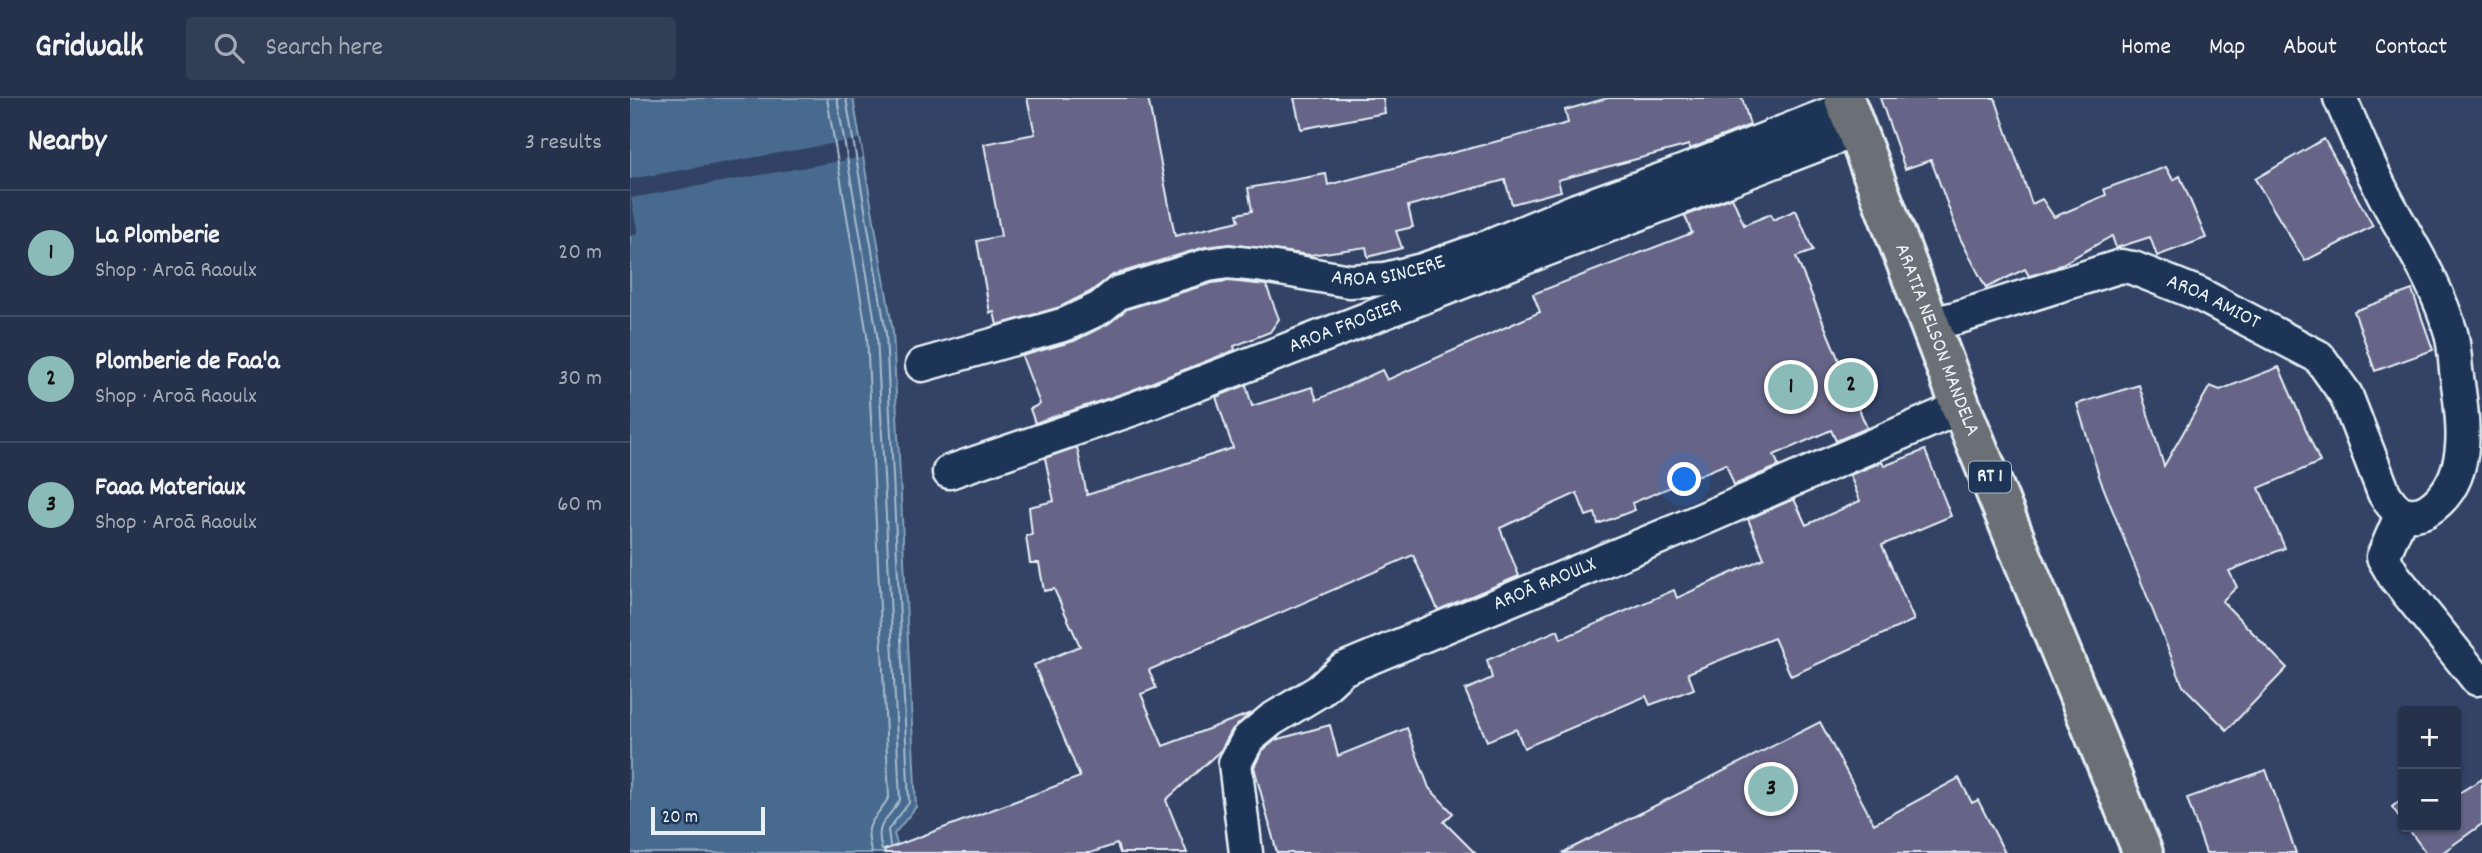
<!DOCTYPE html>
<html lang="en">
<head>
<meta charset="utf-8">
<style>
	body { margin:0; font-family:Dekko,sans-serif; background:#323e56; color:#f1f3f6 }
	.controls { position:absolute; right:21px; bottom:21px; display:grid; overflow:hidden; border-radius:7px; box-shadow:0 2px 5px #0004 }
	.controls button { width:63px; height:63px; display:grid; place-items:center; padding:0; border:0; border-bottom:2px solid #424d64; background:#26324c; color:#f1f3f6; font:35px sans-serif }
	.scale { position:absolute; left:21px; bottom:18px; width:114px; box-sizing:border-box; padding-left:7px; border:4px solid #e8f1f8; border-top:0; font-size:19px; line-height:24px; white-space:nowrap; color:#e8f1f8; -webkit-text-stroke:5px #1d3557; paint-order:stroke }
	.you { position:absolute; left:1055px; top:382px; width:24px; height:24px; margin:-18px; border:5px solid #fff; border-radius:50%; background:#1a73e8; box-shadow:0 0 0 10px #1a73e833 }
	.badge { display:grid; place-items:center; width:46px; height:46px; border-radius:50%; background:#8bbbb9; color:#111; font-size:23px; font-weight:700 }
	.pin { position:absolute; translate:-50% -50%; border:4px solid #fff; box-shadow:0 2px 7px #0006 }
	.list { margin:0; padding:0; list-style:none }
	h2 { display:flex; justify-content:space-between; align-items:center; height:91px; margin:0; padding:0 28px; font-size:30px }
	h2 small { font-size:23px; font-weight:400; color:#a4aab5 }
	.list li { display:grid; grid-template-columns:46px 1fr auto; gap:21px; align-items:center; box-sizing:border-box; height:126px; padding:0 28px; border-top:2px solid #424d64 }
	.list b { display:block; font-size:26px; white-space:nowrap }
	.list p { margin:0; font-size:23px; white-space:nowrap; color:#a4aab5 }
	.list em { font-size:23px; font-style:normal; color:#a4aab5 }
	.icon { flex:none; width:38px; height:38px; fill:none; stroke:currentColor; stroke-width:2; stroke-linecap:round; stroke-linejoin:round }
	.map { position:relative; flex:none; width:1852px; height:755px; overflow:hidden }
	header { display:flex; align-items:center; gap:42px; box-sizing:border-box; height:98px; padding:0 35px; background:#26324c; border-bottom:2px solid #424d64 }
	header strong { font-size:33px }
	nav { display:flex; gap:38px; margin-inline-start:auto; font-size:24px }
	.search { width:490px; height:63px; background:#323e56; display:flex; align-items:center; gap:18px; box-sizing:border-box; padding:0 24px; border-radius:7px; color:#a4aab5; font-size:26px }
	main { display:flex }
	aside { flex:1; background:#26324c }
	.map>svg:first-child { display:block }
</style>
</head>
<body>
<header>
<strong>Gridwalk</strong>
<div class="search"><svg class="icon" aria-label="search" viewBox="0 0 24 24"><circle cx="10" cy="10" r="6"/><path d="M15 15l6 6"/></svg>Search here</div>
<nav><a>Home</a><a>Map</a><a>About</a><a>Contact</a></nav>
</header>
<main>
<aside>
<h2>Nearby<small>3 results</small></h2>
<ul class="list">
<li><span class="badge">1</span><div><b>La Plomberie</b><p>Shop · Aroā Raoulx</p></div><em>20 m</em></li>
<li><span class="badge">2</span><div><b>Plomberie de Faa'a</b><p>Shop · Aroā Raoulx</p></div><em>30 m</em></li>
<li><span class="badge">3</span><div><b>Faaa Materiaux</b><p>Shop · Aroā Raoulx</p></div><em>60 m</em></li>
</ul>
</aside>
<div class="map">
<svg width="1852" height="755" viewBox="0 0 1852 755">
	<rect width="100%" height="100%" fill="#334366"/>
	<filter id="ink" filterUnits="userSpaceOnUse"><feTurbulence type="fractalNoise" baseFrequency=".0143" numOctaves="2"/><feDisplacementMap in="SourceGraphic" scale="14" xChannelSelector="R" yChannelSelector="G"/><feConvolveMatrix kernelMatrix="1 2 1 2 8 2 1 2 1" color-interpolation-filters="sRGB"/></filter>
	<g filter="url(#ink)">
		<path fill="#476b8e" stroke="#87a1b8" stroke-width="2" d="M 0,0 L 223,0 L 263,234 L 286,709 L 264,736 L 270,755 L 0,755 Z"/>
		<path fill="#334366" d="M 229,41 L 233,59 L 1,100 L 8,136 L 0,138 L 0,81 Z"/>
		<g fill="none" stroke-linecap="round" stroke-linejoin="round">
			<path stroke="#a8bbce" stroke-width="2" d="M 197,0 L 237,237 L 259,699 C 245,723 232,724 242,755
				M 207,0 L 247,236 L 270,702 C 257,723 244,725 252,752
				M 216,0 L 256,235 L 279,705 L 258,732 L 260,748"/>
		</g>
		<path fill="#666588" stroke="#e8f1f8" stroke-width="2" d="M 397,0 L 518,0 L 545,138 L 609,123 L 607,116 L 622,113 L 618,90 L 696,76 L 698,87 L 938,25 L 935,12 L 978,0 L 1112,0 L 1120,27 L 1060,51 L 1059,47 L 928,82 L 931,93 L 882,106 L 875,82 L 778,108 L 783,129 L 766,133 L 772,150 L 738,159 L 736,149 L 680,157 L 600,146 L 575,149 L 483,177 L 460,194 L 430,209 L 367,227 L 364,214 L 360,215 L 347,143 L 371,138 L 354,46 L 405,36 Z
			M 664,0 L 753,0 L 755,15 L 671,31 Z
			M 1250,0 L 1365,0 L 1402,106 L 1412,101 L 1424,119 L 1476,97 L 1474,91 L 1536,69 L 1543,82 L 1550,78 L 1576,140 L 1527,158 L 1520,139 L 1486,150 L 1482,138 L 1425,170 L 1399,178 L 1395,171 L 1356,190 L 1330,140 L 1301,62 L 1275,71 Z
			M 1694,41 L 1743,128 L 1675,163 L 1625,81 Z
			M 1102,99 L 1114,127 L 1141,116 L 1143,122 L 1166,112 L 1183,153 L 1166,159 L 1237,330 L 1206,343 L 1201,332 L 1144,357 L 1149,368 L 1104,387 L 1096,366 L 1002,405 L 1005,412 L 968,426 L 965,415 L 956,418 L 947,395 L 870,430 L 889,478 L 808,512 L 783,457 L 519,572 L 526,590 L 511,596 L 533,648 L 621,615 L 602,632 L 591,652 L 536,702 L 557,755 L 490,755 L 487,746 L 460,755 L 255,755 L 254,752 L 450,679 L 404,567 L 450,548 L 424,491 L 414,493 L 409,465 L 400,465 L 396,438 L 402,437 L 399,409 L 424,403 L 415,360 L 447,349 L 457,397 L 603,350 L 586,299 L 616,287 L 622,308 L 682,289 L 687,302 L 752,272 L 757,282 L 910,214 L 903,196 L 1062,135 L 1055,118 Z
			M 598,183 L 636,187 L 649,221 L 640,234 L 604,248 L 605,252 L 500,293 L 405,325 L 400,311 L 410,306 L 392,258 L 444,243 L 478,226 L 497,211 L 582,185 Z
			M 1782,192 L 1803,252 L 1745,273 L 1724,213 Z
			M 1649,269 L 1690,364 L 1629,390 L 1655,450 L 1599,473 L 1607,489 L 1592,503 L 1657,570 L 1597,632 L 1553,588 L 1470,381 L 1447,306 L 1509,287 L 1534,368 L 1580,288 L 1590,292 Z
			M 1295,352 L 1321,418 L 1252,447 L 1284,522 L 1161,578 L 1144,540 L 1058,575 L 1064,591 L 1020,607 L 1016,598 L 894,650 L 886,631 L 857,643 L 835,592 L 862,580 L 857,562 L 928,532 L 931,541 L 1044,492 L 1047,500 L 1134,460 L 1118,421 L 1164,401 L 1176,427 L 1230,403 L 1220,377 L 1252,364 L 1254,368 Z
			M 1190,624 L 1244,726 L 1329,680 L 1342,705 L 1348,702 L 1375,755 L 932,755 Z
			M 700,627 L 708,658 L 777,630 L 799,690 L 823,715 L 814,724 L 845,755 L 647,755 L 624,669 L 632,653 L 645,642 Z
			M 1636,672 L 1666,755 L 1576,755 L 1557,700 Z
			M 1852,681 L 1852,726 L 1812,755 L 1796,755 L 1777,729 L 1826,729 L 1826,694 L 1827,696 Z
			M 1773,700 L 1773,724 L 1762,709 Z"/>
		<g fill="none" stroke-linecap="round" stroke-linejoin="round">
			<g stroke="#e8f1f8" stroke-width="37">
				<g id="street">
					<path id="s1" d="M 1300,226 L 1326,220 L 1491,168 L 1503,170 L 1569,196 L 1689,259 L 1716,297 L 1754,395 C 1762,408 1769,418 1786,416 C 1795,415 1803,409 1809,403 C 1843,370 1832,314 1826,272 C 1825,260 1824,247 1821,235 C 1807,186 1780,146 1756,101 C 1739,69 1725,34 1710,0"/>
					<path id="s2" d="M 292,267 L 436,226 L 470,210 L 488,195 L 578,167 L 598,164 L 628,167 L 719,183 L 755,181 L 792,172 L 860,148 L 946,112 L 1039,79 L 1217,9"/>
					<path id="s3" d="M 319,374 L 506,310 L 1226,32"/>
					<path d="M 1772,415 L 1753,459 L 1764,478 L 1847,581"/>
					<path id="s4" d="M 616,755 L 605,665 L 618,641 L 641,622 L 689,593 L 713,571 L 1050,431 L 1331,309"/>
				</g>
			</g>
			<g stroke="#e8f1f8" stroke-width="44">
				<g id="primary">
					<path id="s5" d="M 1214,0 L 1331,309 L 1513,755"/>
				</g>
			</g>
			<use href="#street" stroke="#1d3557" stroke-width="32"/>
			<use href="#primary" stroke="#6b7074" stroke-width="38"/>
		</g>
	</g>
	<g text-anchor="middle" dominant-baseline="central" stroke-width="5" stroke-linejoin="round" paint-order="stroke">
		<rect fill="#1d3557" stroke="#abb9c8" stroke-width="2" x="1339" y="363.5" width="42" height="31" rx="5"/>
		<g font-size="19" font-weight="bold" fill="#e8f1f8">
			<text x="1360" y="379">RT 1</text>
		</g>
		<g font-size="21" fill="#e8f1f8" stroke="#1d3557">
			<text stroke="none"><textPath href="#s2" startOffset="488">AROA SINCERE</textPath></text>
			<text stroke="none"><textPath href="#s1" startOffset="299">AROA AMIOT</textPath></text>
			<text stroke="none"><textPath href="#s3" startOffset="422">AROA FROGIER</textPath></text>
			<text stroke="none"><textPath href="#s5" startOffset="259">ARATIA NELSON MANDELA</textPath></text>
			<text stroke="none"><textPath href="#s4" startOffset="455">AROĀ RAOULX</textPath></text>
		</g>
	</g>
</svg>
<div class="controls">
<button>+</button>
<button>−</button>
</div>
<div class="scale">20 m</div>
<div class="you"></div>
<div class="pin badge" style="left:1161px;top:289px">1</div>
<div class="pin badge" style="left:1221px;top:287px">2</div>
<div class="pin badge" style="left:1141px;top:691px">3</div>
</div>
</main>
</body>
</html>
